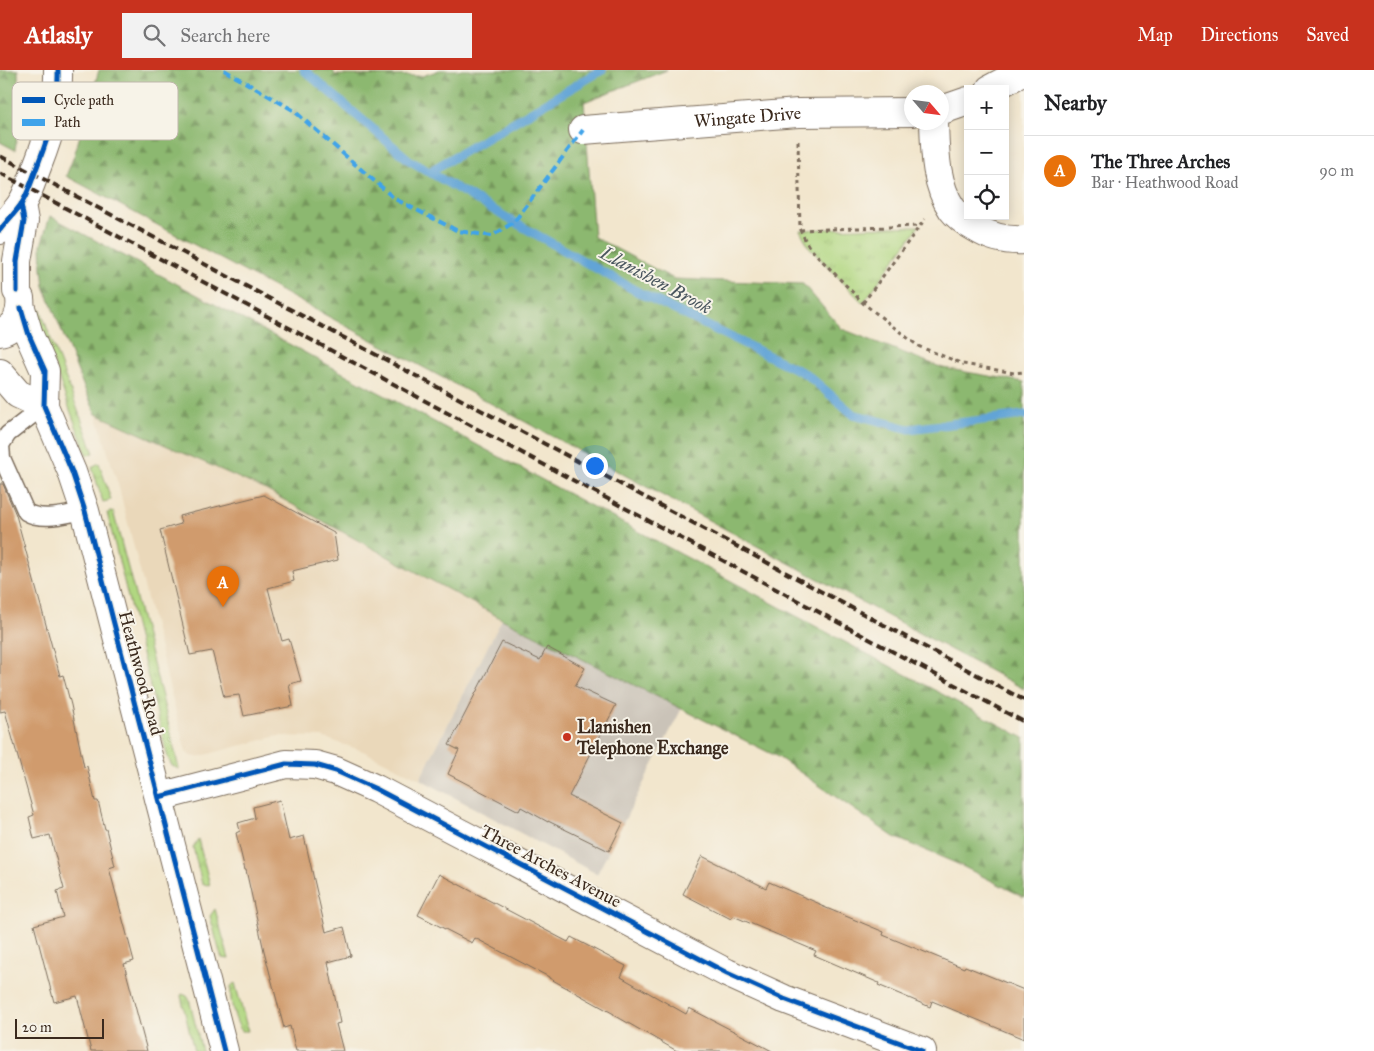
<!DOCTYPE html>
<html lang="en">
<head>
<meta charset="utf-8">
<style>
	body { margin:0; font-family:"IM FELL Great Primer",serif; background:#f2f2f2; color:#202124 }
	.controls { position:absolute; right:15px; top:15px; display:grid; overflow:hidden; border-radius:0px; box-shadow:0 2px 12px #0003 }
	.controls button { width:45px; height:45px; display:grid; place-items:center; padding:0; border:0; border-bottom:1px solid #e0e0e0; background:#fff; color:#202124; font:25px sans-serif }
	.compass { position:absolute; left:904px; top:15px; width:45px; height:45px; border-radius:50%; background:#fff; box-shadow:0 2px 12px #0003; rotate:118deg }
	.scale { position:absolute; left:15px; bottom:12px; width:89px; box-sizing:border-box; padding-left:5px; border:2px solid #3b2a1e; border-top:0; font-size:14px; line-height:18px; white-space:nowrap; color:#3b2a1e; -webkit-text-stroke:4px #f7f3e8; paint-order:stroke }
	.you { position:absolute; left:594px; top:395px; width:18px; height:18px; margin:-12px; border:4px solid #fff; border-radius:50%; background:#1a73e8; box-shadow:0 0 0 8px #1a73e833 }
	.badge { display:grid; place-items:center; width:32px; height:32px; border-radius:50%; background:#c8321e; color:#fff; font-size:16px; font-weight:700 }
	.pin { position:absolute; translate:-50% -41px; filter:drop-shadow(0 1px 2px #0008) }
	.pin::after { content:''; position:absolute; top:26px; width:18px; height:15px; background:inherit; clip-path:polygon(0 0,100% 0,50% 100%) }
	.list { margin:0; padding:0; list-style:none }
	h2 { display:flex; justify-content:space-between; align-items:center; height:65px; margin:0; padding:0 20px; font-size:21px }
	h2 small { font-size:16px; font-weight:400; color:#757577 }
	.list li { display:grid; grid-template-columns:32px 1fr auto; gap:15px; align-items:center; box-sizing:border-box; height:70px; padding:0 20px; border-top:1px solid #e0e0e0 }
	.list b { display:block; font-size:19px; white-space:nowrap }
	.list p { margin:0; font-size:16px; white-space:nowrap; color:#757577 }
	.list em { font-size:16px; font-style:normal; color:#757577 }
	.icon { flex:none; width:28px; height:28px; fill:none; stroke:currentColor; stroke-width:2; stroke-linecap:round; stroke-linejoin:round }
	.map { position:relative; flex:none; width:1024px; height:981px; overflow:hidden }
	header { display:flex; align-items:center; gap:30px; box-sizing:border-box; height:70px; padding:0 25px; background:#c8321e; color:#fff }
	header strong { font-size:24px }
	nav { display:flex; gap:28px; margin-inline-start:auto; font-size:18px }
	.search { width:350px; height:45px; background:#f2f2f2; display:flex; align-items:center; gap:12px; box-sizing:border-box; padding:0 18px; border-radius:0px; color:#757577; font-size:19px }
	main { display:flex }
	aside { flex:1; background:#fff }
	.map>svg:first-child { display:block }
</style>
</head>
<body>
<header>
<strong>Atlasly</strong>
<div class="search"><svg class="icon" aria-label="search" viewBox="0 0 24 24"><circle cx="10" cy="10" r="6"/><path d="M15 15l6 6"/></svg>Search here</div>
<nav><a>Map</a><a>Directions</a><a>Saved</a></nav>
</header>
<main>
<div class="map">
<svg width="1024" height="981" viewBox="0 0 1024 981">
	<defs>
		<pattern id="grass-tufts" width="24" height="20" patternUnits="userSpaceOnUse" patternTransform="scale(1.25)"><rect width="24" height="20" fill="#b1d781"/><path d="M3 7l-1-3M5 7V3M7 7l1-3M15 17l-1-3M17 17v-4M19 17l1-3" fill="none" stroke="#99b96f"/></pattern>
		<pattern id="forest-firs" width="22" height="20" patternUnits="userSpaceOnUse" patternTransform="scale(1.25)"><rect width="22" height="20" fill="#8cb86f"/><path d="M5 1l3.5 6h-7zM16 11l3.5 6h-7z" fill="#74965b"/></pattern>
	</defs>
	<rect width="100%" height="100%" fill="#f7f3e8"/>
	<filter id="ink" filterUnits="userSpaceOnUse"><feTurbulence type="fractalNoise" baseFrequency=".02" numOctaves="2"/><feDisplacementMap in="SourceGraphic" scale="10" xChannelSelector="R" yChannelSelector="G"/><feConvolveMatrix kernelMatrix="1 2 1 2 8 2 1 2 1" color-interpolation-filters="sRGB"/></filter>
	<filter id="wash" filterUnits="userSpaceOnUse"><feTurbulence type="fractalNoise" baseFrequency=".0096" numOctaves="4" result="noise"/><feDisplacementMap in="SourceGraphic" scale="20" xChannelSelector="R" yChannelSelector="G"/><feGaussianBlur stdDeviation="1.12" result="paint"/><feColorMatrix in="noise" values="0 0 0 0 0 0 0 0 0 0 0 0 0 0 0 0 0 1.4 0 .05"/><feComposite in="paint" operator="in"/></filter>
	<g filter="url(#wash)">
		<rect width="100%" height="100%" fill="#f2e6cd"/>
		<path fill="#ead8ba" d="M 96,344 L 266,420 L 502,549 L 420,709 L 363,681 L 322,667 L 278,666 L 197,687 L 191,686 L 186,682 L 119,418 Z"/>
		<path fill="#cac3b8" d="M 502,549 L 682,638 L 597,804 L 420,709 Z"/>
		<path fill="url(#grass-tufts)" stroke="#768050" d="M 919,156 L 863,233 L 809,177 L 800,160 Z
			M 41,240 L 48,261 L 94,383 L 87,385 L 70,340 L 35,241 Z
			M 99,393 L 105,411 L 111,430 L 103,432 L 92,397 Z
			M 113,441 L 162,627 L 179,699 L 172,696 L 168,688 L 107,443 Z
			M 198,769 L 210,815 L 202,814 L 193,777 Z
			M 215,839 L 229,889 L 222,888 L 220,883 L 210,846 Z
			M 235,913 L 248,961 L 242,961 C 236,955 229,929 231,920 C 231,915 231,916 235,913 Z
			M 182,924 L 187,926 L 189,929 L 202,981 L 194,981 L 181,926 Z"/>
		<path fill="url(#forest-firs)" stroke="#647146" d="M 0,0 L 18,0 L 19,54 L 15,80 L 0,72 Z
			M 99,0 L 333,0 L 335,5 L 422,6 L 440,0 L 667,0 L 584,32 L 594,167 L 674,209 L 803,214 L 842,259 L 943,298 L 1024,312 L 1024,619 L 66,106 L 74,86 Z
			M 50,146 L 1024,668 L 1024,827 L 958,794 L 894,767 L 778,687 L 502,549 L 266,420 L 96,344 L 83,315 L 44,216 L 42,199 L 41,175 Z"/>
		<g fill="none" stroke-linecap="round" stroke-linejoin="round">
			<path stroke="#62a4d6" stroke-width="9" d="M 304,0 L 409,90 L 514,152 L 640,223 L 806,304 L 853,344 L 909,359 L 1024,345
				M 434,99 L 602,0"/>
		</g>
		<g id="blocks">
			<path fill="#d09b6d" d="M 0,414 L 3,414 L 16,445 L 60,606 L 63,605 L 71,635 L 84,697 L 87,696 L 95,731 L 98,731 L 105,759 L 106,759 L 115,796 L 109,798 L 134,891 L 124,894 L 147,981 L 91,981 L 77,926 L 54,932 L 34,855 L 63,847 L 57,821 L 64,819 L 50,765 L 34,769 L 29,747 L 34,745 L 5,641 L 0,642 Z
				M 264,425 L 334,463 L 338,490 L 292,501 L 294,511 L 268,518 L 282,571 L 289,569 L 301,611 L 289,614 L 293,636 L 244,646 L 239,625 L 224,627 L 212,581 L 190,585 L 160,460 L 181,454 L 179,446 Z
				M 502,572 L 540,590 L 547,577 L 585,598 L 575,616 L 616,635 L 569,726 L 623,753 L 609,781 L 548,751 L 548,752 L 521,737 L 519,741 L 448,704 L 459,680 L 449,675 Z
				M 280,730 L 289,770 L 304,766 L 326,862 L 344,857 L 351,886 L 328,892 L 340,953 L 336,954 L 343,981 L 296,981 L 290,956 L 284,958 L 264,881 L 246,800 L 245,800 L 236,763 L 240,761 L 238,753 L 255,748 L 253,737 Z
				M 702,786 L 766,818 L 769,812 L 820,834 L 819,835 L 884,862 L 883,865 L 964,898 L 965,896 L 1024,920 L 1024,969 L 932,931 L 930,937 L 878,915 L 879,913 L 814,885 L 816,881 L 733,846 L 731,849 L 683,824 Z
				M 439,804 L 568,872 L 571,867 L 626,896 L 621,907 L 686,944 L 689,938 L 772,981 L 677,981 L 614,945 L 614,944 L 549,908 L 549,907 L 475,868 L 472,873 L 418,845 Z"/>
		</g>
	</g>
	<g filter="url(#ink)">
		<use href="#blocks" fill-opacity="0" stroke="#7b6c5b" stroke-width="1"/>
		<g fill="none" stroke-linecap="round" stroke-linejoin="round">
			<g stroke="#7b6c5b" stroke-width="19">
				<path id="service" d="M 44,336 L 8,364 L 1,375 L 2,388 L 26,442 C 43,452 66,444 85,441"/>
			</g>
			<g stroke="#7b6c5b" stroke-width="30">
				<g id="minor">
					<path d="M 990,19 L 1024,1"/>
					<path d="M 942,40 L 968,31"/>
					<path d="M 934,52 C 935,81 935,114 952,139 C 958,147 967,153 976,158 C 990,167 1007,171 1024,170"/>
					<path id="s1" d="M 583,60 L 798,43 L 912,42"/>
					<path d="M 159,727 L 286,694 L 315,695 L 336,701 L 376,719 L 727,903 L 784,929 L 922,981"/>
				</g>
			</g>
			<g stroke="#7b6c5b" stroke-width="30">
				<path id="tertiary" d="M 0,160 C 7,151 16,142 22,133 C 29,121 33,107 38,94 C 50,63 59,33 58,0
					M 17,221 L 17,191 L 24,151 L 21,134
					M 21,238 L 29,265 L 45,301 L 44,336 L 72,402 L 85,441 L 224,981
					M 0,262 C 16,258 22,243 20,228
					M 0,303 L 18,324 L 44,336"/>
			</g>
			<path stroke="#7b6c5b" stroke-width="3" stroke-dasharray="4 4" stroke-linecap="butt" d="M 798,71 L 800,160 L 809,177 L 863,233 L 918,276 L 963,294 L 1014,303 L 1024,302
				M 800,160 L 918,156
				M 863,233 L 925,149"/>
			<use href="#service" stroke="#fff" stroke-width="16"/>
			<use href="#minor" stroke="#fff" stroke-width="28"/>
			<use href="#tertiary" stroke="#fff" stroke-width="28"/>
			<path stroke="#3b2a1e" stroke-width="4" stroke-dasharray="8 4" stroke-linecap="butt" d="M 0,86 L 581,393 L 1024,630
				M 0,103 L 1024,652"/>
			<path stroke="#3fa3ea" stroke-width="4" stroke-dasharray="8 4" stroke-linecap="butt" d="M 224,0 L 293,40 L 395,129 L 458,161 L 492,166 L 514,152 L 583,60"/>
			<g stroke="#f7f3e8" stroke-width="8">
				<path id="cycleway" d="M 0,160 C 7,151 16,142 22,133 C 29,121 33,107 38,94 C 50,63 59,33 58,0
					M 17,221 L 17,191 L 24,151 L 21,134
					M 21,238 L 29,265 L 45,301 L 44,336 L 72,402 L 85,441 L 224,981
					M 159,727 L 286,694 L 315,695 L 336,701 L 376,719 L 727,903 L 784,929 L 922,981"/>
			</g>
			<use href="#cycleway" stroke="#0057b8" stroke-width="5"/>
		</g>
	</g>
	<circle fill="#c8321e" stroke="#f7f3e8" stroke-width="2" cx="567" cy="667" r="5"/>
	<g text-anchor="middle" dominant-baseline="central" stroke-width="4" stroke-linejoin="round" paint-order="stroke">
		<g font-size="18" fill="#3b2a1e" stroke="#f7f3e8">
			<text stroke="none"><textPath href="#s1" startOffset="165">Wingate Drive</textPath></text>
			<text transform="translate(141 603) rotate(75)">Heathwood Road</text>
			<text transform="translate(551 796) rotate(28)">Three Arches Avenue</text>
		</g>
		<g font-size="18" font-weight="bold" fill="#3b2a1e" stroke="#f7f3e8" text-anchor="start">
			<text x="577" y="657">Llanishen<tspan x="577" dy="21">Telephone Exchange</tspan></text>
		</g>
		<g font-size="19" font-style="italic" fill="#49555e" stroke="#f7f3e8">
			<text transform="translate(656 210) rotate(28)">Llanishen Brook</text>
		</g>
	</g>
	<rect x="12" y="12" width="166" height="58" rx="8" fill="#f7f3e8" stroke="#bfb7ab" stroke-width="1"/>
	<rect x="22" y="27" width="23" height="6" fill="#0057b8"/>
	<rect x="22" y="49" width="23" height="7" fill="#3fa3ea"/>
	<g font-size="14" fill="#3b2a1e">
		<text x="54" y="35">Cycle path</text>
		<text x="54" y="57">Path</text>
	</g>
</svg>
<div class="controls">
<button>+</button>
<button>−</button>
<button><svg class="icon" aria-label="locate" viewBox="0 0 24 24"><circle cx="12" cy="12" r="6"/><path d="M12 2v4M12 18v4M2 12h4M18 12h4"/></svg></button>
</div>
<svg class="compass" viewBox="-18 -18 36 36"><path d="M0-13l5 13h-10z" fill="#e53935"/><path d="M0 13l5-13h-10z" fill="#757577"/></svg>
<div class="scale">20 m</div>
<div class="you"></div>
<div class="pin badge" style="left:223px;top:537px;background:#e8710a">A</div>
</div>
<aside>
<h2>Nearby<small></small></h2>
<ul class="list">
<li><span class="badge" style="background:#e8710a">A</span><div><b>The Three Arches</b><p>Bar · Heathwood Road</p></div><em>90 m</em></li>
</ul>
</aside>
</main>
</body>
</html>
